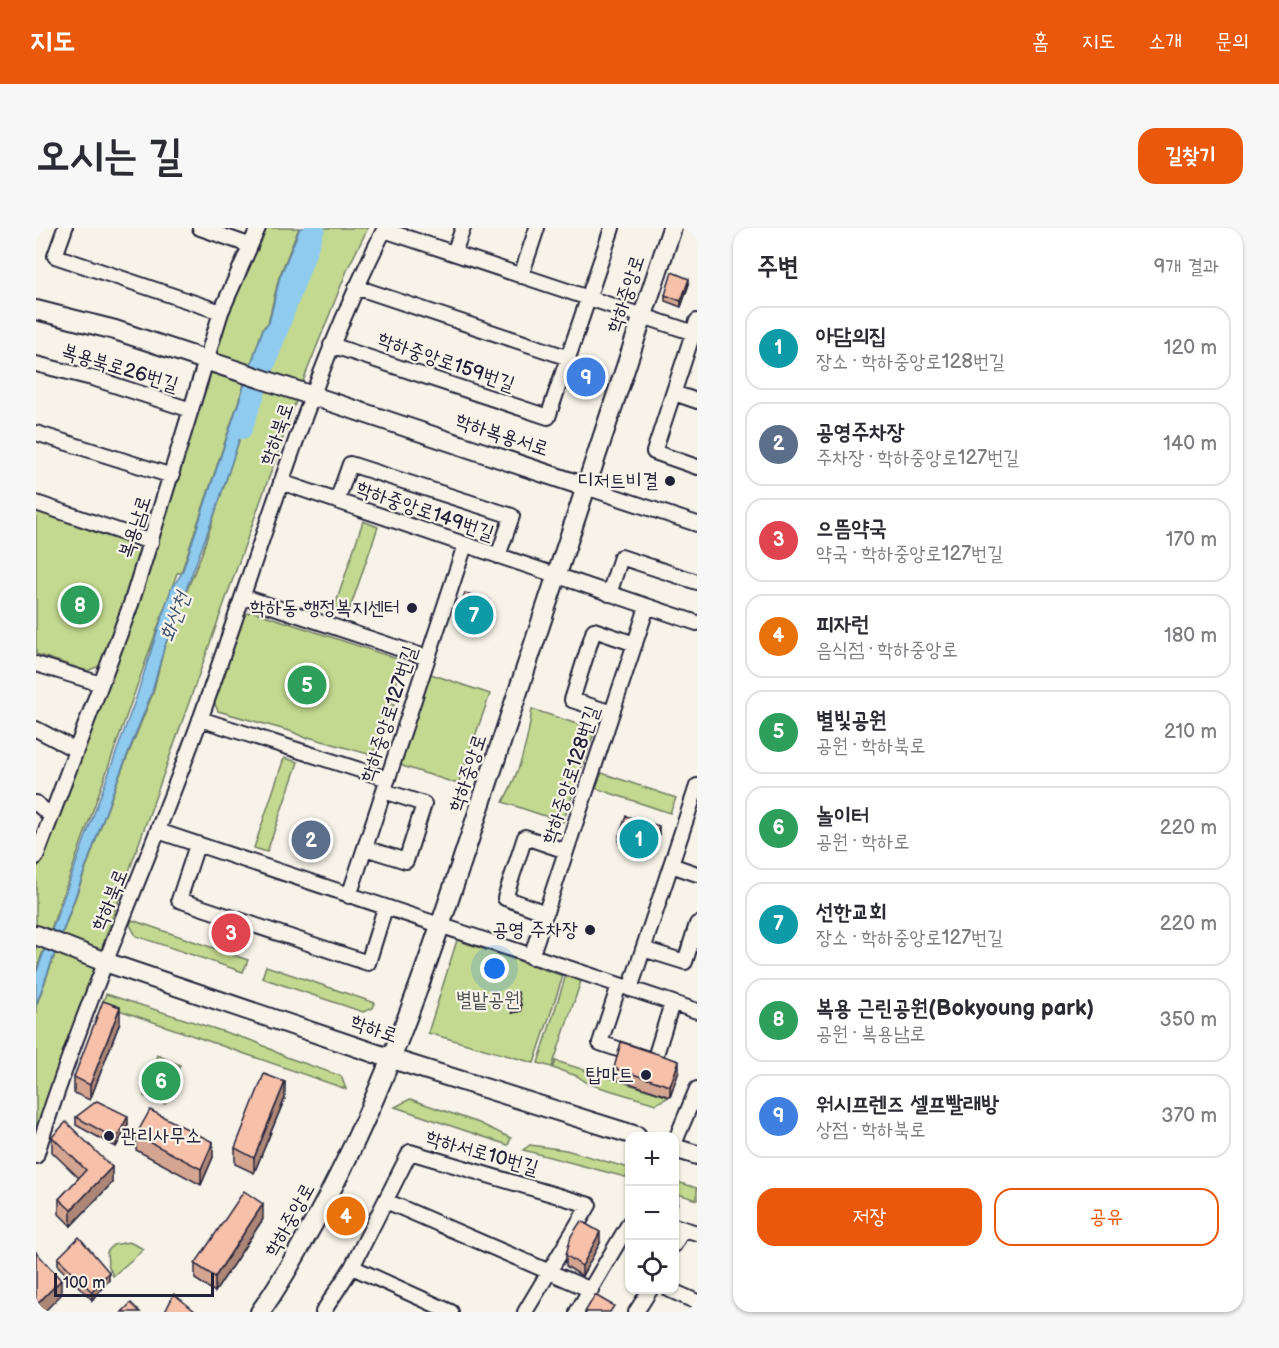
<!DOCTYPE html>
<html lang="ko">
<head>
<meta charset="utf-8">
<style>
	body { margin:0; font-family:"Balsamiq Sans","Poor Story",sans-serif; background:#f7f7f7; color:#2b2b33 }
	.controls { position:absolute; right:18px; bottom:18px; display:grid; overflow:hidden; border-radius:12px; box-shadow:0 2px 4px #0004 }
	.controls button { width:54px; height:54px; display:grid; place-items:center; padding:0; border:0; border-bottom:2px solid #e1e1e2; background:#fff; color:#2b2b33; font:30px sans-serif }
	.scale { position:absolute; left:18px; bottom:15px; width:160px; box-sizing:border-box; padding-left:6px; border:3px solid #22223b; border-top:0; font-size:16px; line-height:21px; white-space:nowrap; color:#22223b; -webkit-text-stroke:4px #f7f3e8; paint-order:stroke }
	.you { position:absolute; left:459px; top:741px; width:21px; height:21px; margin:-15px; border:4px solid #fff; border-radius:50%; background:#1a73e8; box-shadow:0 0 0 9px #1a73e833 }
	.badge { display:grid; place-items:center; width:39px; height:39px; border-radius:50%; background:#ea580c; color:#fff; font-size:20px; font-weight:700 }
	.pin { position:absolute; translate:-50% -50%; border:3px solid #fff; box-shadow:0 2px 6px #0006 }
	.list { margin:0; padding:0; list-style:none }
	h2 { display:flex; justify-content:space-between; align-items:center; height:78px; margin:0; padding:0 24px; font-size:26px }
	h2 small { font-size:20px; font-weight:400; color:#7c7c81 }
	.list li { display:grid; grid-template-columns:39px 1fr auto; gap:18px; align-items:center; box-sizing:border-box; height:84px; margin:0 12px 12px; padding:0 12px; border:2px solid #e1e1e2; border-radius:18px }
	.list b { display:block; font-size:22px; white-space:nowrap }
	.list p { margin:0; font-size:20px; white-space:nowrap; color:#7c7c81 }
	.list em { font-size:20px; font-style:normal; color:#7c7c81 }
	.actions { display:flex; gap:12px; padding:18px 24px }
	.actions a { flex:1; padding:14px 0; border:2px solid #ea580c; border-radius:18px; text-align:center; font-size:21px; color:#ea580c }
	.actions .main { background:#ea580c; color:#fff }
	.icon { flex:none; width:33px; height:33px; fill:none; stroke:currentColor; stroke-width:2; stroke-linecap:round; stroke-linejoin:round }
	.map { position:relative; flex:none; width:661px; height:1084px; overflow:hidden; border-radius:18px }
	header { display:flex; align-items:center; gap:36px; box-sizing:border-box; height:84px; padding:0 30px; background:#ea580c; color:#fff }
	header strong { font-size:28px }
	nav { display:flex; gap:33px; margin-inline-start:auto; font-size:21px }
	.intro { display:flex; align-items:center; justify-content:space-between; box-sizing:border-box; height:144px; padding:0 36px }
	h1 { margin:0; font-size:42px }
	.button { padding:15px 27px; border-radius:18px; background:#ea580c; color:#fff; font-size:21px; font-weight:700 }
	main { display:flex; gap:36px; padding:0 36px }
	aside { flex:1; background:#fff; border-radius:18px; box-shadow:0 2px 4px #0004 }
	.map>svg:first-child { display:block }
</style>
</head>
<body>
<header>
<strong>지도</strong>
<nav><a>홈</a><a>지도</a><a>소개</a><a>문의</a></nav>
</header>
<div class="intro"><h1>오시는 길</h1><a class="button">길찾기</a></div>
<main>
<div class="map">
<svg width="661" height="1084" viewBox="0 0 661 1084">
	<rect width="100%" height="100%" fill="#f7f3e8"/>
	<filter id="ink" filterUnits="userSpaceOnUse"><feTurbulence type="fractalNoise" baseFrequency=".0167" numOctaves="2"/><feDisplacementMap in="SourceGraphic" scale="12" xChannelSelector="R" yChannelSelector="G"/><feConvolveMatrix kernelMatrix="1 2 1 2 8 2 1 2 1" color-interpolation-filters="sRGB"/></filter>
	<g filter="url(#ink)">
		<path fill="#c3d98f" stroke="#727e65" stroke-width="1.5" d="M 228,0 L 263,0 L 243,49 L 232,95 L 227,100 L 145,345 L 141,345 L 0,743 L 0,643 L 80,429 L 135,272 L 163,174 L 171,161 L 183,108 Z
			M 279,0 L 332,0 L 312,40 L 269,148 L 0,905 L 0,779 L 80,557 L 117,465 L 128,420 L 166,325 L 230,131 Z
			M 0,283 L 101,319 L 105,327 L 66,437 L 51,443 L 0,426 Z
			M 327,293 L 342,299 L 311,389 L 297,384 Z
			M 216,383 L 362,431 L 365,442 L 354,475 L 358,477 L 352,491 L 349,491 L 340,521 L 332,526 L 272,509 L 271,511 L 257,504 L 182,483 L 177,472 L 207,388 Z
			M 392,445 L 454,466 L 422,556 L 357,535 Z
			M 496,481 L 559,502 L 527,594 L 467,574 C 484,544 492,515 496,481 Z
			M 248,530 L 262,534 L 231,624 L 218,620 Z
			M 566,545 L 640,570 L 634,585 L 559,560 Z
			M 96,692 L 212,732 L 207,744 L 100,708 L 94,697 Z
			M 421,712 L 527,748 L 498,835 L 392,805 Z
			M 230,738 L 339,775 L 337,780 L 327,784 L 226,750 Z
			M 530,747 L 545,753 L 516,839 L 502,835 Z
			M 70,766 L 220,814 L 250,829 L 305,848 L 310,861 L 66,776 Z
			M 121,827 L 144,837 L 129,876 L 108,868 Z
			M 520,833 L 633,869 L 620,876 L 553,856 L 541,848 L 517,840 Z
			M 374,871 L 443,895 L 475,910 L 472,917 L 359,879 Z
			M 494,917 L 530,922 L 593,940 L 593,950 L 487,922 Z
			M 638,953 L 661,960 L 661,972 L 639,965 Z
			M 93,1014 L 108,1021 L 77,1048 L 72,1036 L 71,1024 L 77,1017 Z"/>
		<path fill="#8ecbef" stroke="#6387a7" stroke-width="1.5" d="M 264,0 L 279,0 L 229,132 L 181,279 L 128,420 L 116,464 L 79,558 L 0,777 L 0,746 L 100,470 L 135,361 L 146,345 L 227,101 L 233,95 L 244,49 Z"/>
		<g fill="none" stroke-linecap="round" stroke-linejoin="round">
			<path stroke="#8ecbef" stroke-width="20" d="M 206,201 L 279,0"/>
			<g stroke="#22223b" stroke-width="18">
				<path id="street" d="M 29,0 L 19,28 L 185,84
					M 164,0 L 213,17
					M 348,2 L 661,106
					M 418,25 L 427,0
					M 485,48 L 501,0
					M 320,59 L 533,130
					M 661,93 L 618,224 L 661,239
					M 295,117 L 512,189 L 576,0
					M 0,136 L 60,151 L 155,182
					M 638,165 L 661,173
					M 0,205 L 136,248
					M 245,254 L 661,395
					M 550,259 L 661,296
					M 301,273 L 314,236 L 476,288 L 462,328
					M 0,275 L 115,314
					M 573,366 L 585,329 L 661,354
					M 208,369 L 392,430
					M 0,436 L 65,456
					M 576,485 L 536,472 L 558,402 L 599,416
					M 164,491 L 352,551
					M 0,501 L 40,522
					M 0,575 L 15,588
					M 122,603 L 661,783
					M 161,617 L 143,672 L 332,735 L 349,680
					M 329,620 L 370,633 L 388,576 L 348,563
					M 0,629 L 95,376 L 185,84 L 222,0
					M 635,637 L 661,646
					M 313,668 L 429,317
					M 510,685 L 469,670 L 489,609 L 530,623
					M 607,721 L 649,734 L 661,696
					M 495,729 L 611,379
					M 583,757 L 564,815 L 618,833 L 636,775
					M 594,761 L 661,558
					M 638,916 L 661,861
					M 0,928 C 46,779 112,636 165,489 C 224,325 270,157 349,0
					M 350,973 L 555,1062
					M 638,998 L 661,1005
					M 638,1017 L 647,1001
					M 316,1039 L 415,1084
					M 634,1062 L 661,1074
					M 287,1084 L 316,1039 L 374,924 L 553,977 L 489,1084
					M 541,1084 L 594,994
					M 600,1084 L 614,1062"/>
			</g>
			<g stroke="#22223b" stroke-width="22">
				<path id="secondary" d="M 0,82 L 79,102 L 550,259
					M 0,707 L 69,734 L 356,831 L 601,908
					M 638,920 L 661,927
					M 224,1084 C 246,1054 263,1021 281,989 C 354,855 401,710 448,566 C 511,377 573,189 636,0"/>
			</g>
			<use href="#street" stroke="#f7f3e8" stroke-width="14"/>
			<use href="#secondary" stroke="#f7f3e8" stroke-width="18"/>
		</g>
		<path fill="#d4a591" stroke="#22223b" stroke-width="1.5" d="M 653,56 L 645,79 L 629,73 L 629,67 Z
			M 423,381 L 453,383 L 447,400 L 423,392 Z
			M 623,606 L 616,627 L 583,616 L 583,608 Z
			M 473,766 L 485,783 L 476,785 L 473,772 Z
			M 84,794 L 54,872 L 38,865 L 38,849 Z
			M 578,840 L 643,843 L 634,869 L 578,850 Z
			M 249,870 L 218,945 L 199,936 L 199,920 Z
			M 40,889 L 92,896 L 80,919 L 40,897 Z
			M 100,907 L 177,929 L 165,957 L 100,922 Z
			M 16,909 L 76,955 L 35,998 L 23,986 L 23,971 L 43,950 L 16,924 Z
			M 227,991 L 179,1064 L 159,1051 L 159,1036 Z
			M 564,1015 L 546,1048 L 530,1038 L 530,1027 Z
			M 22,1030 L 73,1052 L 56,1072 L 22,1038 Z"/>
		<path fill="#ac8676" stroke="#22223b" stroke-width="1.5" d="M 653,51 L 653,56 L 645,79 L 645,73 Z
			M 453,372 L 453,383 L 447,400 L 447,389 Z
			M 623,598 L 623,606 L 616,627 L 616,619 Z
			M 485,777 L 485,783 L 476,785 L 476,780 Z
			M 84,779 L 84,794 L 54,872 L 54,857 Z
			M 643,833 L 643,843 L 634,869 L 634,858 Z
			M 249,854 L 249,870 L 218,945 L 218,930 Z
			M 92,888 L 92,896 L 80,919 L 80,911 Z
			M 177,914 L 177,929 L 165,957 L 165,941 Z
			M 76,939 L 76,955 L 35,998 L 35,982 Z
			M 642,963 L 642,974 L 639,982 L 639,971 Z
			M 227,976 L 227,991 L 179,1064 L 179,1049 Z
			M 564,1004 L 564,1015 L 546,1048 L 546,1038 Z
			M 73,1044 L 73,1052 L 56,1072 L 56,1064 Z
			M 25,1052 L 25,1067 L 8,1084 L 0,1084 L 0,1077 Z"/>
		<path fill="#f6c0a9" stroke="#22223b" stroke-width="1.5" d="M 636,44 L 653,51 L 645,73 L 629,67 Z
			M 429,365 L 453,372 L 447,389 L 423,381 Z
			M 590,588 L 623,598 L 616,619 L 583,608 Z
			M 482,764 L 485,777 L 476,780 L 473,766 Z
			M 67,773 L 84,779 L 54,857 L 38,849 Z
			M 585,814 L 643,833 L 634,858 L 578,840 Z
			M 228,846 L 249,854 L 218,930 L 199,920 Z
			M 61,873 L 92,888 L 80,911 L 40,889 Z
			M 114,882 L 177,914 L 165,941 L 100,907 Z
			M 30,894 L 76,939 L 35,982 L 23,971 L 50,942 L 16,909 Z
			M 639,962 L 642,963 L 639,971 Z
			M 208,963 L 227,976 L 179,1049 L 159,1036 Z
			M 545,993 L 564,1004 L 546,1038 L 530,1027 L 535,1008 Z
			M 43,1009 L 73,1044 L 56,1064 L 22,1030 Z
			M 0,1024 L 25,1052 L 0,1077 Z
			M 138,1066 L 160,1084 L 129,1084 Z
			M 559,1067 L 578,1078 L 574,1084 L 549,1084 Z
			M 95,1075 L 104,1084 L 86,1084 Z"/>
	</g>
	<g fill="#22223b" stroke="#f7f3e8" stroke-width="2">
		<circle cx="634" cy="253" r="6"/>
		<circle cx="376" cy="380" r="6"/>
		<circle cx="554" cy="702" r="6"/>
		<circle cx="610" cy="847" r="6"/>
		<circle cx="73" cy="908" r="6"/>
	</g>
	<g text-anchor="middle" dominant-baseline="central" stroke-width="4.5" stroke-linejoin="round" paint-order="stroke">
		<g font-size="20" fill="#22223b" stroke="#f7f3e8">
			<text transform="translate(590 66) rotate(-72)">학하중앙로</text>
			<text transform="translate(410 134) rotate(19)">학하중앙로159번길</text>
			<text transform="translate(84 140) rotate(17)">복용북로26번길</text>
			<text transform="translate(241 206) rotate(-71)">학하북로</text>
			<text transform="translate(466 207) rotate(18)">학하복용서로</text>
			<text transform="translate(389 283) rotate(19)">학하중앙로149번길</text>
			<text transform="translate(99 299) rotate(-72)">복용남로</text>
			<text transform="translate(353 486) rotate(-72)">학하중앙로127번길</text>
			<text transform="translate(432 545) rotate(-72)">학하중앙로</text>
			<text transform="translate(535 547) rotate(-72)">학하중앙로128번길</text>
			<text transform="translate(74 672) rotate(-68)">학하북로</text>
			<text transform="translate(338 801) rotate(19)">학하로</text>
			<text transform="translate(446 925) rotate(16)">학하서로10번길</text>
			<text transform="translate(254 992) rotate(-61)">학하중앙로</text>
		</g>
		<g font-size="20" fill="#22223b" stroke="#f7f3e8" text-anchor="end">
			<text x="622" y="253">디저트비결</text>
			<text x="364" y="380">학하동 행정복지센터</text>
			<text x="542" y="702">공영 주차장</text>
			<text x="598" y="847">탑마트</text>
			<text x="85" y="908" text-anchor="start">관리사무소</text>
		</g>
		<g font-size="20" fill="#4a5050" stroke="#f7f3e8">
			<text x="452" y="772">별밭공원</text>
		</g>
		<g font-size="21" font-style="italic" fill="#425571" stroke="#f7f3e8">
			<text transform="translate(139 389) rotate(-70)">화산천</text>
		</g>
	</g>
</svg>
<div class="controls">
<button>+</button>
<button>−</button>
<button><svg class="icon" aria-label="locate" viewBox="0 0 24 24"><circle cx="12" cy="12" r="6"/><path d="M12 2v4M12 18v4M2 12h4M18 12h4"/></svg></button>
</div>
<div class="scale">100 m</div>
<div class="you"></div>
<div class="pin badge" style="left:603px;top:611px;background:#0f9aa8">1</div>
<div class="pin badge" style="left:275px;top:612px;background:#5c6f8a">2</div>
<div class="pin badge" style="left:195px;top:705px;background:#e0444e">3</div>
<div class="pin badge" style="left:310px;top:988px;background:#e8710a">4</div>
<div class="pin badge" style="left:271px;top:457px;background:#2e9e5b">5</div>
<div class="pin badge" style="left:125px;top:853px;background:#2e9e5b">6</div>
<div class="pin badge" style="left:438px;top:387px;background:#0f9aa8">7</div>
<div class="pin badge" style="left:44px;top:377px;background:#2e9e5b">8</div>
<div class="pin badge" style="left:550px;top:149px;background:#3f7fe0">9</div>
</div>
<aside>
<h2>주변<small>9개 결과</small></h2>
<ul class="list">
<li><span class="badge" style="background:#0f9aa8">1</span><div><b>아담의집</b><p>장소 · 학하중앙로128번길</p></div><em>120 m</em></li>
<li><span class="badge" style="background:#5c6f8a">2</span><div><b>공영주차장</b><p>주차장 · 학하중앙로127번길</p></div><em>140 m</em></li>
<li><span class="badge" style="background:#e0444e">3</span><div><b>으뜸약국</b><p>약국 · 학하중앙로127번길</p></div><em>170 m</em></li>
<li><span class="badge" style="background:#e8710a">4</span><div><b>피자런</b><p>음식점 · 학하중앙로</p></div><em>180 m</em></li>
<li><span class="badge" style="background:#2e9e5b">5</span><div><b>별빛공원</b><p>공원 · 학하북로</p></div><em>210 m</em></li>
<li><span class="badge" style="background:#2e9e5b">6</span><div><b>놀이터</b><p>공원 · 학하로</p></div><em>220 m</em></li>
<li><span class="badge" style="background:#0f9aa8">7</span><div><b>선한교회</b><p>장소 · 학하중앙로127번길</p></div><em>220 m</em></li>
<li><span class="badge" style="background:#2e9e5b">8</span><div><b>복용 근린공원(Bokyoung park)</b><p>공원 · 복용남로</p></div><em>350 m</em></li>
<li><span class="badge" style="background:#3f7fe0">9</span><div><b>워시프렌즈 셀프빨래방</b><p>상점 · 학하북로</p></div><em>370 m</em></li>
</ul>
<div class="actions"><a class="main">저장</a><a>공유</a></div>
</aside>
</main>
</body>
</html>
